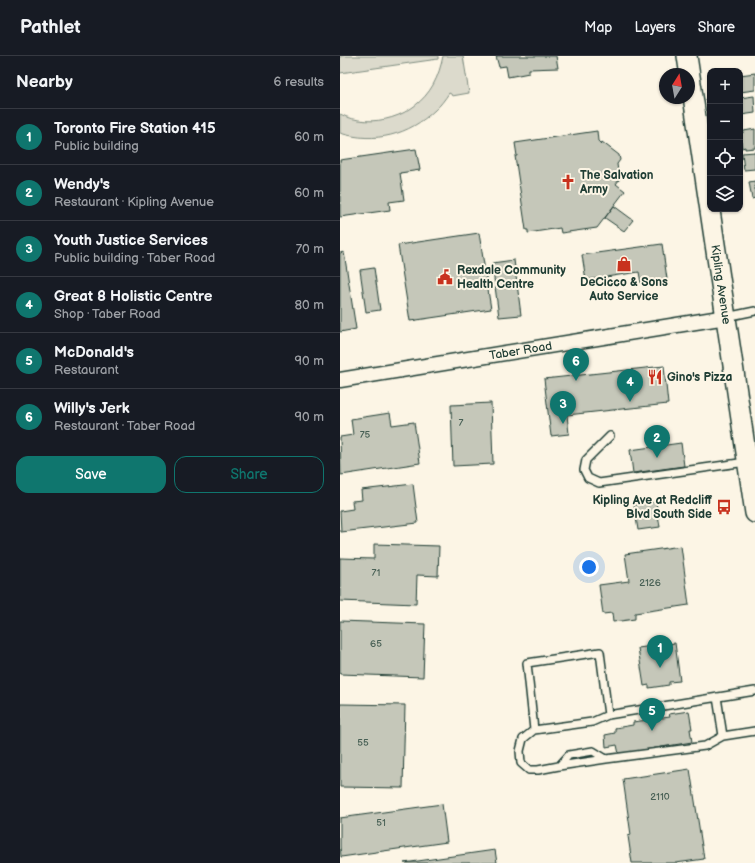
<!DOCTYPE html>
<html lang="en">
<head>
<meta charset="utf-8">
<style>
	body { margin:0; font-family:"Balsamiq Sans",sans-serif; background:#242831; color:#f1f3f6 }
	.controls { position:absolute; right:12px; top:12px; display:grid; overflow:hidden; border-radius:8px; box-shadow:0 1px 3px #0004 }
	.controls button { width:36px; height:36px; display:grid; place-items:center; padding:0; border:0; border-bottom:1px solid #363941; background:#171b24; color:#f1f3f6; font:20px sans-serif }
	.compass { position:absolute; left:319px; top:12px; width:36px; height:36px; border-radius:50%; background:#171b24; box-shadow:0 1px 3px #0004; rotate:11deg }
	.you { position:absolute; left:249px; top:511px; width:14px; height:14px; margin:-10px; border:3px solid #fff; border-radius:50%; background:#1a73e8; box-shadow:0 0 0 6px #1a73e833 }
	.badge { display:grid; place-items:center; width:26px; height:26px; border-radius:50%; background:#0f766e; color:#fff; font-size:13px; font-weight:700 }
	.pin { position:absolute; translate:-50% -33px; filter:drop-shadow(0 1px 2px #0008) }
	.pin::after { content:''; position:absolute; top:21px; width:14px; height:12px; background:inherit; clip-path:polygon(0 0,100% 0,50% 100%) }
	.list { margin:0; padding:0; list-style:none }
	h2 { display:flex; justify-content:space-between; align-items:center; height:52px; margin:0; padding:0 16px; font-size:17px }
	h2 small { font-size:13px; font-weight:400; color:#9ea1a6 }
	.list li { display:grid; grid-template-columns:26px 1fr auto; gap:12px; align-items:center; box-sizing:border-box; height:56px; padding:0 16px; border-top:1px solid #363941 }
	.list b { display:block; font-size:15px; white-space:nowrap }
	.list p { margin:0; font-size:13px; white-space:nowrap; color:#9ea1a6 }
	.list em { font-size:13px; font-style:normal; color:#9ea1a6 }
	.actions { display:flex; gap:8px; padding:12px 16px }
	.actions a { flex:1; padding:9px 0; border:1px solid #0f766e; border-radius:12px; text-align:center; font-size:14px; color:#0f766e }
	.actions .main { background:#0f766e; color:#fff }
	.icon { flex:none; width:22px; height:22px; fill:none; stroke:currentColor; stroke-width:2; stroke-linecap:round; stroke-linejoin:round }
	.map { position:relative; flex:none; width:415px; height:807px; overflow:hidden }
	header { display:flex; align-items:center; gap:24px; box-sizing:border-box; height:56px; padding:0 20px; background:#171b24; border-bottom:1px solid #363941 }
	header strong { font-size:19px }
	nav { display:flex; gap:22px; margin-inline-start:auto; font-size:14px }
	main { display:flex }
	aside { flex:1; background:#171b24 }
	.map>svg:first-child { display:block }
</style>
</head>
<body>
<header>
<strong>Pathlet</strong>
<nav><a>Map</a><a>Layers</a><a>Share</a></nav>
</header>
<main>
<aside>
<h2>Nearby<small>6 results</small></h2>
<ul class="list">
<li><span class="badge">1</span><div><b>Toronto Fire Station 415</b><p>Public building</p></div><em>60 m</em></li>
<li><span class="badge">2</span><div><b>Wendy's</b><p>Restaurant · Kipling Avenue</p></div><em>60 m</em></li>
<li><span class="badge">3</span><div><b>Youth Justice Services</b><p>Public building · Taber Road</p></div><em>70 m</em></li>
<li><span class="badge">4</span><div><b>Great 8 Holistic Centre</b><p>Shop · Taber Road</p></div><em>80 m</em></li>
<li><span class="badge">5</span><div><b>McDonald's</b><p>Restaurant</p></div><em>90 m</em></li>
<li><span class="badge">6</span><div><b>Willy's Jerk</b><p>Restaurant · Taber Road</p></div><em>90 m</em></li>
</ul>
<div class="actions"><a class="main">Save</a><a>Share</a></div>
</aside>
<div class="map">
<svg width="415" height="807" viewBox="0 0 415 807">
	<rect width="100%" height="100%" fill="#fcf5e5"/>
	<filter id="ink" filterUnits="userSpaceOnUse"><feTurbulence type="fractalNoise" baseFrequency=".025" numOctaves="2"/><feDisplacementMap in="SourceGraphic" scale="8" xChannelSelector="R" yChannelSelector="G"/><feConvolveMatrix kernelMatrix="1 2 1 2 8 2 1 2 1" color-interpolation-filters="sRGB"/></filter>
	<g filter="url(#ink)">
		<path fill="#dcdacc" stroke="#7e8c80" d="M 0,0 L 98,0 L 98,3 L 0,17 Z
			M 103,0 L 123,0 L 129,37 L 112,40 L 111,38 L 109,37 C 105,43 100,50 95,54 C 69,79 35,88 0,77 L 0,58 C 32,74 75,61 93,29 C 98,20 101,10 103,0 Z"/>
		<path fill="#c5c7b9" stroke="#1f3d34" d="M 156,0 L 216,0 L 218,12 L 189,13 L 189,17 L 168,21 L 166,10 L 159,11 Z
			M 415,17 L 415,34 L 400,36 L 400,19 Z
			M 414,40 L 415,57 L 401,59 L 400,42 Z
			M 415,73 L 415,92 L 405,93 L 405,91 L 402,92 L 400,77 L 404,76 L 404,75 Z
			M 257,75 L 258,85 L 261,88 L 262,86 L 279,99 L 280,104 L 277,108 L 279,124 L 276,128 L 285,135 L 257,172 L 221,177 L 220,172 L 188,177 L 188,174 L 186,174 L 175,100 L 177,100 L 175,87 Z
			M 76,93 L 80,114 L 60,117 L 64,144 L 49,146 L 50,154 L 0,161 L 0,104 Z
			M 415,96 L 415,113 L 404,114 L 402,97 Z
			M 415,125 L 415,142 L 412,143 L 409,126 Z
			M 274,150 L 293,164 L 284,175 L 265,162 Z
			M 139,177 L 151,253 L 70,265 L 58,189 Z
			M 322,188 L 327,223 L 301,227 L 299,216 L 246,224 L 242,199 Z
			M 4,196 L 16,273 L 0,276 L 0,197 Z
			M 174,204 L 181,259 L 159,261 L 152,207 Z
			M 34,212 L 40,254 L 26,256 L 20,214 Z
			M 324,310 L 328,348 L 227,359 L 229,378 L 211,380 L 204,323 Z
			M 151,347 L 153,408 L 113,410 L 111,349 Z
			M 50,357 L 52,369 L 74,366 L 80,407 L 1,419 L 0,381 L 13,379 L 11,363 Z
			M 341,387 L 344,410 L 293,417 L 290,394 Z
			M 73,428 L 78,467 L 1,476 L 0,455 L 13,453 L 12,445 L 22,444 L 21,434 Z
			M 316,446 L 320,471 L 298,474 L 294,449 Z
			M 34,488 L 99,490 L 98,520 L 77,519 L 76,548 L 0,545 L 0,502 L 34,503 Z
			M 341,490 L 349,549 L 295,557 L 295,563 L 273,566 L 272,557 L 263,558 L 259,529 L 289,525 L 285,498 Z
			M 0,565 L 85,568 L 83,621 L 0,618 Z
			M 335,587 L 340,625 L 329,626 L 329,629 L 309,632 L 309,629 L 304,630 L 298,592 Z
			M 0,648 L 65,649 L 63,732 L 0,731 Z
			M 349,655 L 352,673 L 350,673 L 352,686 L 279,698 L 277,689 L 266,691 L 265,679 L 275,677 L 275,672 L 293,669 L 293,666 L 330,661 L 329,658 Z
			M 350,713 L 364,803 L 336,807 L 292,807 L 288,780 L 291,779 L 283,723 Z
			M 102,748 L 107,786 L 1,801 L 0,791 L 0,762 Z
			M 155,794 L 157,807 L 64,807 Z"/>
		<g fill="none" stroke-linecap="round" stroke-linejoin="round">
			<g stroke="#1f3d34" stroke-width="10">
				<path id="lane" d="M 386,261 L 415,255
					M 270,380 L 246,404 L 244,414 L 248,422 L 259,427 L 406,406
					M 415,635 L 268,659 L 252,666 L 194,674 L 183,683 L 180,695 L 181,707 L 189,714 L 198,714 L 219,710 L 229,699 L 253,695 L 266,703 L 365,690 L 383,680 L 415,675
					M 377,641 L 383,680
					M 194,674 L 187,607 L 260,596 L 268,659
					M 219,710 L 266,703"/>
			</g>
			<g stroke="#1f3d34" stroke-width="17">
				<g id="street">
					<path id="s1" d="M 0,324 L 386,261"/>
				</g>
			</g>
			<g stroke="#1f3d34" stroke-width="22">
				<g id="secondary">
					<path id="s2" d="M 347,0 L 415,457"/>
				</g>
			</g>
			<use href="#lane" stroke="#fcf5e5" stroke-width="7"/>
			<use href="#street" stroke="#fcf5e5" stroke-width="14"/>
			<use href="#secondary" stroke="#fcf5e5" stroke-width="19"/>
		</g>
	</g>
	<defs>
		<g id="church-bare" transform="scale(1.2)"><path d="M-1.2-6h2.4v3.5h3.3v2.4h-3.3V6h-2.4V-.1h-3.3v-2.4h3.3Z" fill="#c8321e" stroke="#fcf5e5" stroke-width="2.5" paint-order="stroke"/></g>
		<g id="shop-bare" transform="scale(1.2)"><path d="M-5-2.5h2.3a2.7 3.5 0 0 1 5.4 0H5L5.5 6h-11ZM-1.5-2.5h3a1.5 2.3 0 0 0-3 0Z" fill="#c8321e" stroke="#fcf5e5" stroke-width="2.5" paint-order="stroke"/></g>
		<g id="civic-bare" transform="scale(1.2)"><path d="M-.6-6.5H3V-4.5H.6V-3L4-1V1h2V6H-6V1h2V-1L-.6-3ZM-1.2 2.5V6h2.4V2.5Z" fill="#c8321e" stroke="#fcf5e5" stroke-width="2.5" paint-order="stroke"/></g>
		<g id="restaurant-bare" transform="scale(1.2)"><path d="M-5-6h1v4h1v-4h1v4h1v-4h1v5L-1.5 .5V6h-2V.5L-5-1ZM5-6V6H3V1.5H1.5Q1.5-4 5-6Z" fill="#c8321e" stroke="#fcf5e5" stroke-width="2.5" paint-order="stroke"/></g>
		<g id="bus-bare" transform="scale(1.2)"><path d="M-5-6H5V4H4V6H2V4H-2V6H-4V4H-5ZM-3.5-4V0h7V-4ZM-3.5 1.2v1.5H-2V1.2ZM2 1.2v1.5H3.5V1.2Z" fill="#c8321e" stroke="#fcf5e5" stroke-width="2.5" paint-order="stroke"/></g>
	</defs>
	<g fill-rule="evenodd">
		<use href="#church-bare" x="228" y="126"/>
		<use href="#shop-bare" x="284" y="208"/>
		<use href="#civic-bare" x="105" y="221"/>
		<use href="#restaurant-bare" x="315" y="321"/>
		<use href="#bus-bare" x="384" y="451"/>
	</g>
	<g text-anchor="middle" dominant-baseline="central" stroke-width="4" stroke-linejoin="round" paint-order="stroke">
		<g font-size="10" fill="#486055">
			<text x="121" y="367">7</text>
			<text x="25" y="379">75</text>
			<text x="36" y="517">71</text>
			<text x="310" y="527">2126</text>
			<text x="36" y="588">65</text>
			<text x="23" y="687">55</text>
			<text x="320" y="741">2110</text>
			<text x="41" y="767">51</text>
		</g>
		<g font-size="12" font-weight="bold" fill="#1f3d34" stroke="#fcf5e5" text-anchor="start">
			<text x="240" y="119">The Salvation<tspan x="240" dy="14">Army</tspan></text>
			<text x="117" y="214">Rexdale Community<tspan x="117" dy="14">Health Centre</tspan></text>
			<text x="284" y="226" text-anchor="middle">DeCicco &amp; Sons<tspan x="284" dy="14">Auto Service</tspan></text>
			<text x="327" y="321">Gino's Pizza</text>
			<text x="372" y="444" text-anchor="end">Kipling Ave at Redcliff<tspan x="372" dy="14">Blvd South Side</tspan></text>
		</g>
		<g font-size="12" fill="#1f3d34" stroke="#fcf5e5">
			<text stroke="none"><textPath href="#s2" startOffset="231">Kipling Avenue</textPath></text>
			<text stroke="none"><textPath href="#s1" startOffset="183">Taber Road</textPath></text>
		</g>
	</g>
</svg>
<div class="controls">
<button>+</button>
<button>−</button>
<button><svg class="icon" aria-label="locate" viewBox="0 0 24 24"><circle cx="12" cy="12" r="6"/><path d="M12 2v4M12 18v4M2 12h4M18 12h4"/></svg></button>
<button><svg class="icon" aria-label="layers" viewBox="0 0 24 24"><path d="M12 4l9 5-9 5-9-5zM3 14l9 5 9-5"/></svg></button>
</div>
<svg class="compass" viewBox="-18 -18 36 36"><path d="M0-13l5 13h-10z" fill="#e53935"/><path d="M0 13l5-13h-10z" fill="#9ea1a6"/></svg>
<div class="you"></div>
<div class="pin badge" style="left:320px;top:612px">1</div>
<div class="pin badge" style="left:317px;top:402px">2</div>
<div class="pin badge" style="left:223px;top:368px">3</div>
<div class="pin badge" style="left:290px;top:346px">4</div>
<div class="pin badge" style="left:312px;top:675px">5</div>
<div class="pin badge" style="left:236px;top:325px">6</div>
</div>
</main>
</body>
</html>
